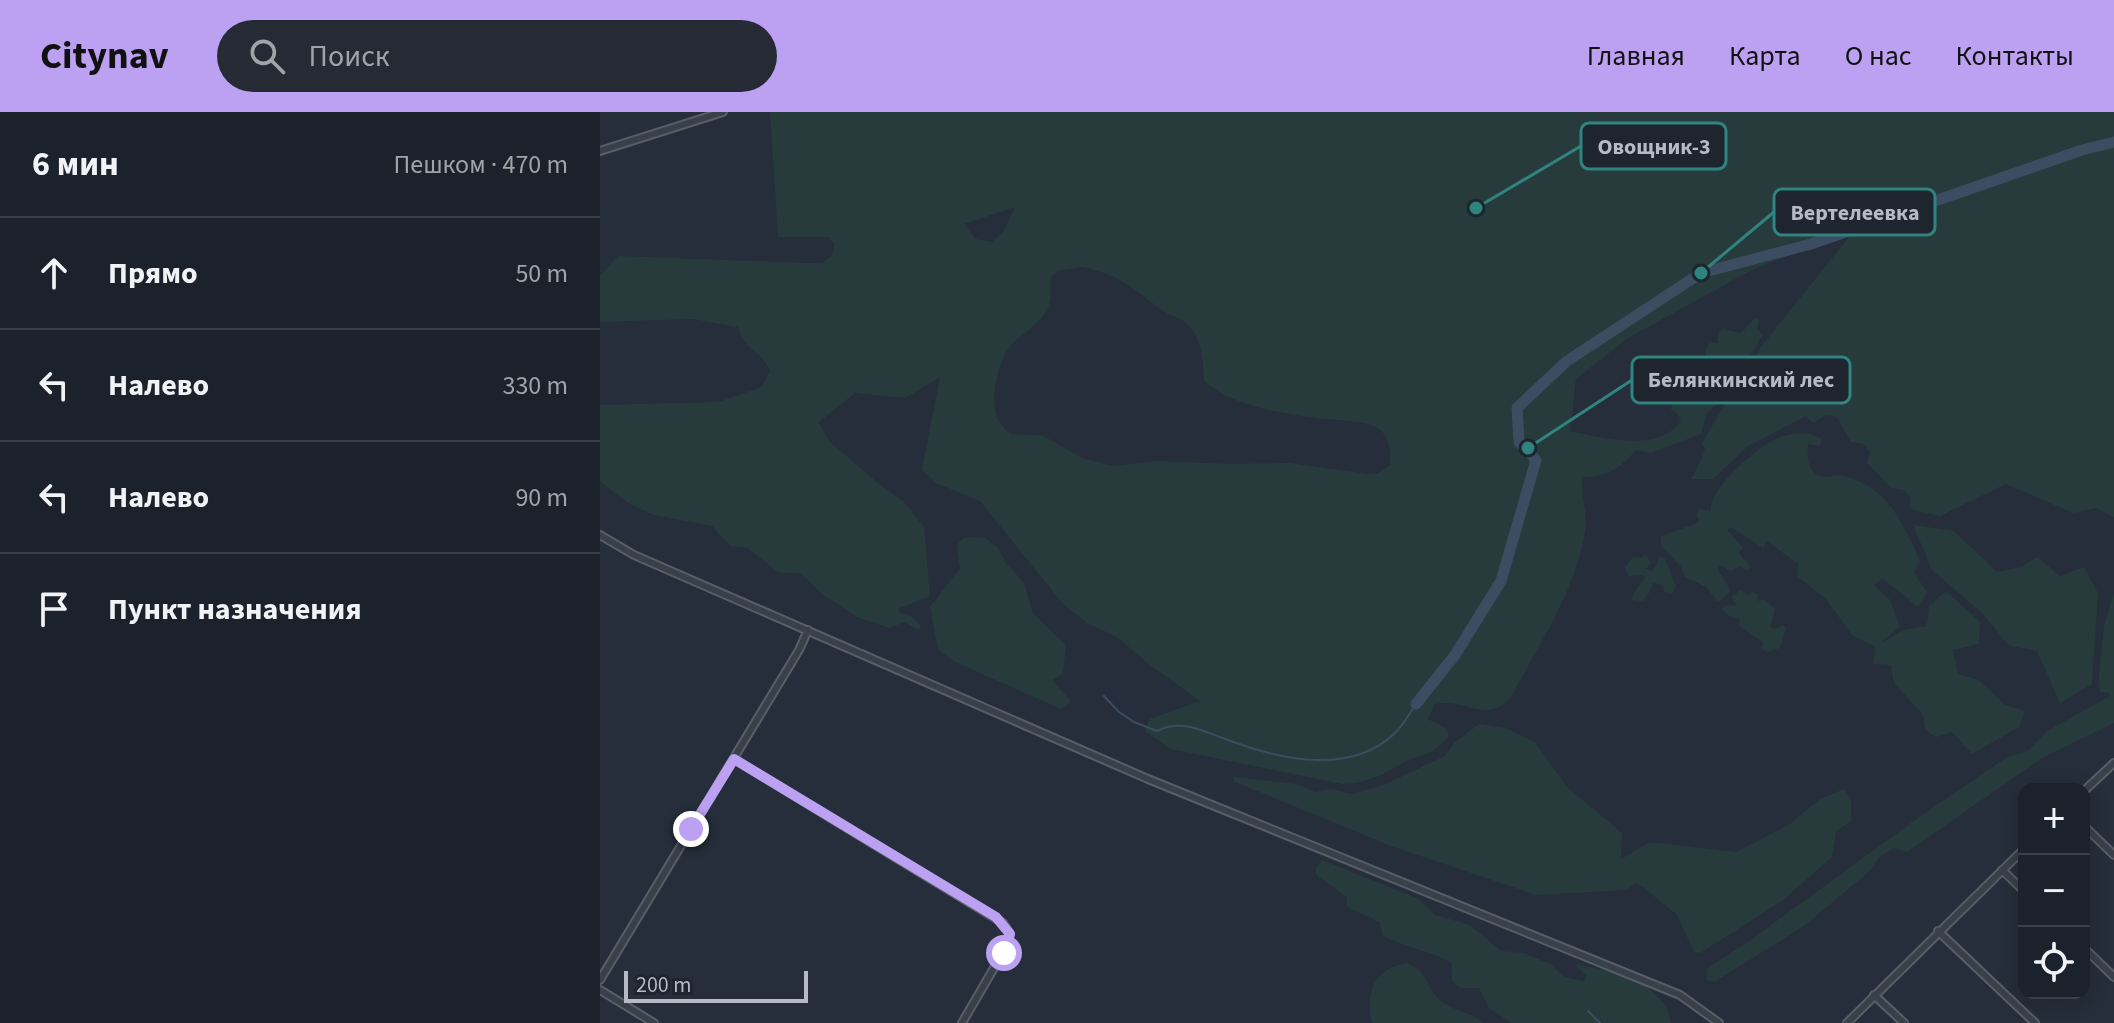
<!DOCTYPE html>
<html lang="ru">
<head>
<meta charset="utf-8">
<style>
	body { margin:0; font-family:"Source Sans 3",sans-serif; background:#252a34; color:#f1f3f6 }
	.controls { position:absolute; right:24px; bottom:24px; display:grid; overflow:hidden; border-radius:16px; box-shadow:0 4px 20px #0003 }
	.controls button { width:72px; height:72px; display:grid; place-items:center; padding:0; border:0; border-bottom:2px solid #3a3f48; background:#1c222c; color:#f1f3f6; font:40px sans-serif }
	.scale { position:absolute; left:24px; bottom:20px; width:184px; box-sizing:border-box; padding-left:8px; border:4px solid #b4bbc6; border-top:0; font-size:22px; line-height:28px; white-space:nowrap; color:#b4bbc6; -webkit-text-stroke:6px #1e252f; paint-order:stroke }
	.stop { position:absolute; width:24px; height:24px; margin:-18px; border:6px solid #bca0f2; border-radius:50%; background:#fff }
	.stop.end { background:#bca0f2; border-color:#fff; box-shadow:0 2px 8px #0008 }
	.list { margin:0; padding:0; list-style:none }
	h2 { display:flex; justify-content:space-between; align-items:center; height:104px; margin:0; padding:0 32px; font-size:34px }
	h2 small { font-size:26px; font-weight:400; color:#a0a4a9 }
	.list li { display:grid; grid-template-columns:52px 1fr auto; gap:24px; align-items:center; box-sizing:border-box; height:112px; padding:0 32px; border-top:2px solid #3a3f48 }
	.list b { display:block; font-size:30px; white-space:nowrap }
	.list em { font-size:26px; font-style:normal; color:#a0a4a9 }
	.icon { flex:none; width:44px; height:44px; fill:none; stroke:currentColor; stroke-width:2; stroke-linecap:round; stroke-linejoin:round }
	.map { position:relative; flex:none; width:1514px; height:911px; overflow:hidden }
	header { display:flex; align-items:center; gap:48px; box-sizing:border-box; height:112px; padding:0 40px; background:#bca0f2; color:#111 }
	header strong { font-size:38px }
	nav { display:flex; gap:44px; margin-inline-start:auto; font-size:28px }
	.search { width:560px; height:72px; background:#252a34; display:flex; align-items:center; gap:20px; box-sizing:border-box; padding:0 28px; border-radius:44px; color:#a0a4a9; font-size:30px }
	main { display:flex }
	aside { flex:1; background:#1c222c }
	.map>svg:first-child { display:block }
</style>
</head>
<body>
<header>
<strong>Citynav</strong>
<div class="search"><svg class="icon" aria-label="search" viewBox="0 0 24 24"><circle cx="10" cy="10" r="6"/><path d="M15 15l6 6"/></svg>Поиск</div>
<nav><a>Главная</a><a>Карта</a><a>О нас</a><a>Контакты</a></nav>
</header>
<main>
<aside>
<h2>6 мин<small>Пешком · 470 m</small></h2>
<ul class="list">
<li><svg class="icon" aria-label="ahead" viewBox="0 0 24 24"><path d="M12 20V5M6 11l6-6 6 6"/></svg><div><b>Прямо</b></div><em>50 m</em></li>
<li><svg class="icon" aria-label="left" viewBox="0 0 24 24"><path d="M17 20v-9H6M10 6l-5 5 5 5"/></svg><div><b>Налево</b></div><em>330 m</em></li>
<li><svg class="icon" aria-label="left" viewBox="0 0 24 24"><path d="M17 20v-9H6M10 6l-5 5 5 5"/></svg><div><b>Налево</b></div><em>90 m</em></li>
<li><svg class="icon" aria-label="arrive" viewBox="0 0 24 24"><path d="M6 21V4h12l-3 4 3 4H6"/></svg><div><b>Пункт назначения</b></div></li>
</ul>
</aside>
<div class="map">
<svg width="1514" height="911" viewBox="0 0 1514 911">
	<rect width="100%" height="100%" fill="#252e3a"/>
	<path fill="#283b3c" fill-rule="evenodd" d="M 170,0 L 1514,0 L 1514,405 L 1496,396 L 1473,401 L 1406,372 L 1340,404 L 1313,398 L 1309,394 L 1310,385 L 1304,378 L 1291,376 L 1267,351 L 1270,340 L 1264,332 L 1251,330 L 1237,305 L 1226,303 L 1214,311 L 1206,304 L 1148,334 L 1113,367 L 1092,367 L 1105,338 L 1102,331 L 1126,290 L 1145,268 L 1160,236 L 1257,115 L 1150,159 L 1028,226 L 976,267 L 970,319 C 1004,326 1055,341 1081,310 L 1078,302 L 1071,298 L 1073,289 L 1089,281 L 1092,269 L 1109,253 L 1105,240 L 1110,231 L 1118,231 L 1118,221 L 1123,217 L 1141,221 L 1155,206 L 1159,208 L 1157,217 L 1163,223 L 1150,244 L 1132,252 L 1132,265 L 1122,276 L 1120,289 L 1107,301 L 1101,322 L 1051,341 L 1036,338 C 1020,356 1008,365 983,365 C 980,384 988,401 985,420 C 975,480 939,533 911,585 C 886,613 867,586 835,592 L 828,607 L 847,617 L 849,624 L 833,639 L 806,649 L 782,663 L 757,671 L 742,672 L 571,637 L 544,619 L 550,607 L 600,589 L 550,553 L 517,525 L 487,511 L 463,492 L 380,389 L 336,371 L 322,358 L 340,265 L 305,286 L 255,281 L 219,310 L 229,329 L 280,373 L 304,390 L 324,415 L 330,484 L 300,496 L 298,500 L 311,504 L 321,514 L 319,518 L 304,510 L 290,516 L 257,505 L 222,482 L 201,462 L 178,460 L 146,435 L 130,434 L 112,414 L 54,403 L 28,391 L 0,369 L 0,293 L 118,290 L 162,275 L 170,259 C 162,239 147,241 138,215 L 93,207 L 0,210 L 0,164 L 18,144 L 207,151 L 222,151 L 232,144 L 234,132 L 229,125 L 178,125 ZM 415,95 L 403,120 L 392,130 L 376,127 L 364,112 ZM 481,155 C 516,160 536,179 563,199 C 572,205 583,206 590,215 C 603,230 603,250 604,269 C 632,295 690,303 727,307 C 742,309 762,308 776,315 C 790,323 791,339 790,353 L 777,362 L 768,362 L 690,351 L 631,352 L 557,349 L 513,354 L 482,346 L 442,323 L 410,322 C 406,318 401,313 398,308 C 389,288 398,246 413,231 C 425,220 441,211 448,196 C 452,187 450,174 451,165 L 457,159 Z
		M 1210,322 L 1222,327 L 1219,334 L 1208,332 C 1208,343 1206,352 1215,361 C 1224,369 1234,361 1244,364 C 1288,375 1303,411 1320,449 L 1314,461 L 1327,480 L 1318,495 L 1282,466 L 1274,473 L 1290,488 L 1300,515 L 1279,532 L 1303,518 L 1327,514 L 1329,494 L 1346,479 L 1380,510 L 1379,532 L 1353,538 L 1358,562 L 1379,568 L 1405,593 L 1425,599 L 1419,615 L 1372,642 L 1352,620 L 1336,625 L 1325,618 L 1323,603 L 1294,571 L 1291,553 L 1273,552 L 1275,535 L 1252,523 L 1226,487 L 1197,464 L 1198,452 L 1167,429 L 1163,436 L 1131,415 L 1127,418 L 1143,435 L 1139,441 L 1150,454 L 1148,458 L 1140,455 L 1131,459 L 1119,453 L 1118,457 L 1131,479 L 1118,490 L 1106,475 L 1085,465 L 1080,453 L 1061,434 L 1061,424 L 1095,412 L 1099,407 L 1096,403 L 1100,397 L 1111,399 C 1108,376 1158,335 1178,326 C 1188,321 1200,322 1210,322 Z
		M 1313,413 L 1354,419 L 1397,460 L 1422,455 L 1437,445 L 1460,464 L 1484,455 L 1498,481 L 1492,572 L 1460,591 L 1437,539 L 1408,533 L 1384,503 L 1332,458 Z
		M 369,425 L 385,426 L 398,436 L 405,450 L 424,471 L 433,501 L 466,533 L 463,562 L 452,568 L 471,589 L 461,597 L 353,549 L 338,537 L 330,495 L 360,456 L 357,433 L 362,427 Z
		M 1045,442 L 1051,451 L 1046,457 L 1053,459 L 1060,445 L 1063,445 C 1071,454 1070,463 1076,474 L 1073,481 L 1064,480 L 1063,473 L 1052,471 L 1051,478 L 1043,489 L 1031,488 L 1036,478 L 1046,465 L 1042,463 L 1028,464 L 1025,455 L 1033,445 L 1041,446 Z
		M 1141,478 L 1147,483 L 1153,480 L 1158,483 L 1157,489 L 1164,487 L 1175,497 L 1170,515 L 1175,517 L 1183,513 L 1186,516 L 1180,536 L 1167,540 L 1162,537 L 1163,530 L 1139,514 L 1140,507 L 1128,504 L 1122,497 L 1126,493 L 1137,494 L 1131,485 Z
		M 1514,481 L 1514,611 L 1442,646 L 1307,740 L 1294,736 L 1278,746 L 1270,759 L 1204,814 L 1114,870 L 1107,868 L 1106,857 L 1148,830 L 1315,708 L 1407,645 L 1428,639 L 1447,619 L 1510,584 L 1509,581 L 1501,580 L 1498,573 L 1504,514 Z
		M 879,612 L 905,616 L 935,630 L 967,675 L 1022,721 L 1021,747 L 1050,730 L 1136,740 L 1190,712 L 1220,687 L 1244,677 L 1251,688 L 1251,709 L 1236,719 L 1232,745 L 1182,789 L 1100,841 L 1094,840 L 1077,803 L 1043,775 L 1035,771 L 1027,778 L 936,783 L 791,734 L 633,669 L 634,665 L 696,672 L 716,680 L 731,677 L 752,682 L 784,673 L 845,644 L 855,630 Z
		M 722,748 L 819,787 L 835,803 L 870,813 L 901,839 L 924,841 L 950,852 L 965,865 L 984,869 L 986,863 L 977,855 L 978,852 C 1012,860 1065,869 1071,911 L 912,911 L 889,896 L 879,876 L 861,876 L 852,870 L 852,851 C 828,838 807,836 783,824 L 780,811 C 768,803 758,802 747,794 L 747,785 L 716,763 L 716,755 Z
		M 807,851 C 828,861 823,866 835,883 C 845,898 870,899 884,911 L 772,911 C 765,880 774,856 807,851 Z"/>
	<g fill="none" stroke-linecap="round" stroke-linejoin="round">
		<path stroke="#3c4d62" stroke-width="2" d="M 504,584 L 519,600 L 534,610 L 557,619 C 582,606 604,620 628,628 C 679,647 749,664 794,622 C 803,614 809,602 816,592
			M 988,899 L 1000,911"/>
		<path stroke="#3c4d62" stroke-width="11" d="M 816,592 L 855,543 L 901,469 L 936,348 L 919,330 L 917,296 L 967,249 L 1101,161 L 1211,132 L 1482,38 L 1514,30"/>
		<g stroke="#575e68" stroke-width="10">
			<path id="minor" d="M 0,39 L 123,0
				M 0,423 L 34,443 L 548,667 L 1080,883 L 1119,911
				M 134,647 L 403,811 L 410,822 L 409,830 L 362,911
				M 1484,679 L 1514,651
				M 1484,714 L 1514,743
				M 1402,758 L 1424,779
				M 1338,819 L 1435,911
				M 1484,836 L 1514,865
				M 0,868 L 199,538 L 208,518
				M 0,878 L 54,911
				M 1274,883 L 1304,911
				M 1247,911 L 1424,737"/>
		</g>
		<use href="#minor" stroke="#38404a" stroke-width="6"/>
	</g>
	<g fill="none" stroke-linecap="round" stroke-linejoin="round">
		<path stroke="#bca0f2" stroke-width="10" d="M 91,717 L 134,647 L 396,805 L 410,822 L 404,841"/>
	</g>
	<path fill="none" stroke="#308480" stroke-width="3" d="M876 96L981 34M1101 161L1174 100M928 336L1032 268"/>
	<g fill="#308480" stroke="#1e252f" stroke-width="3">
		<circle cx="876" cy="96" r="8"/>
		<circle cx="1101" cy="161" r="8"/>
		<circle cx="928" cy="336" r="8"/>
	</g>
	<g fill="#1e252f" stroke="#308480" stroke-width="3">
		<rect x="981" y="11" width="145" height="46" rx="8"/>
		<rect x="1174" y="77" width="161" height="46" rx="8"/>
		<rect x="1032" y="245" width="218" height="46" rx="8"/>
	</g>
	<g font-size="22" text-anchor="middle" font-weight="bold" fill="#b4bbc6">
		<text x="1054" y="42">Овощник-3</text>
		<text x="1255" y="108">Вертелеевка</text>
		<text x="1141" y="275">Белянкинский лес</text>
	</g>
</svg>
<div class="controls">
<button>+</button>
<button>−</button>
<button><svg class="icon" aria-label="locate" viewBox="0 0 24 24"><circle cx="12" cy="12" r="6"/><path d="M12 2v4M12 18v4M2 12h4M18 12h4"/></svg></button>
</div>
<div class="scale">200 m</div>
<div class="stop" style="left:404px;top:841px"></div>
<div class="stop end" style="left:91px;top:717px"></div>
</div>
</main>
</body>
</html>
